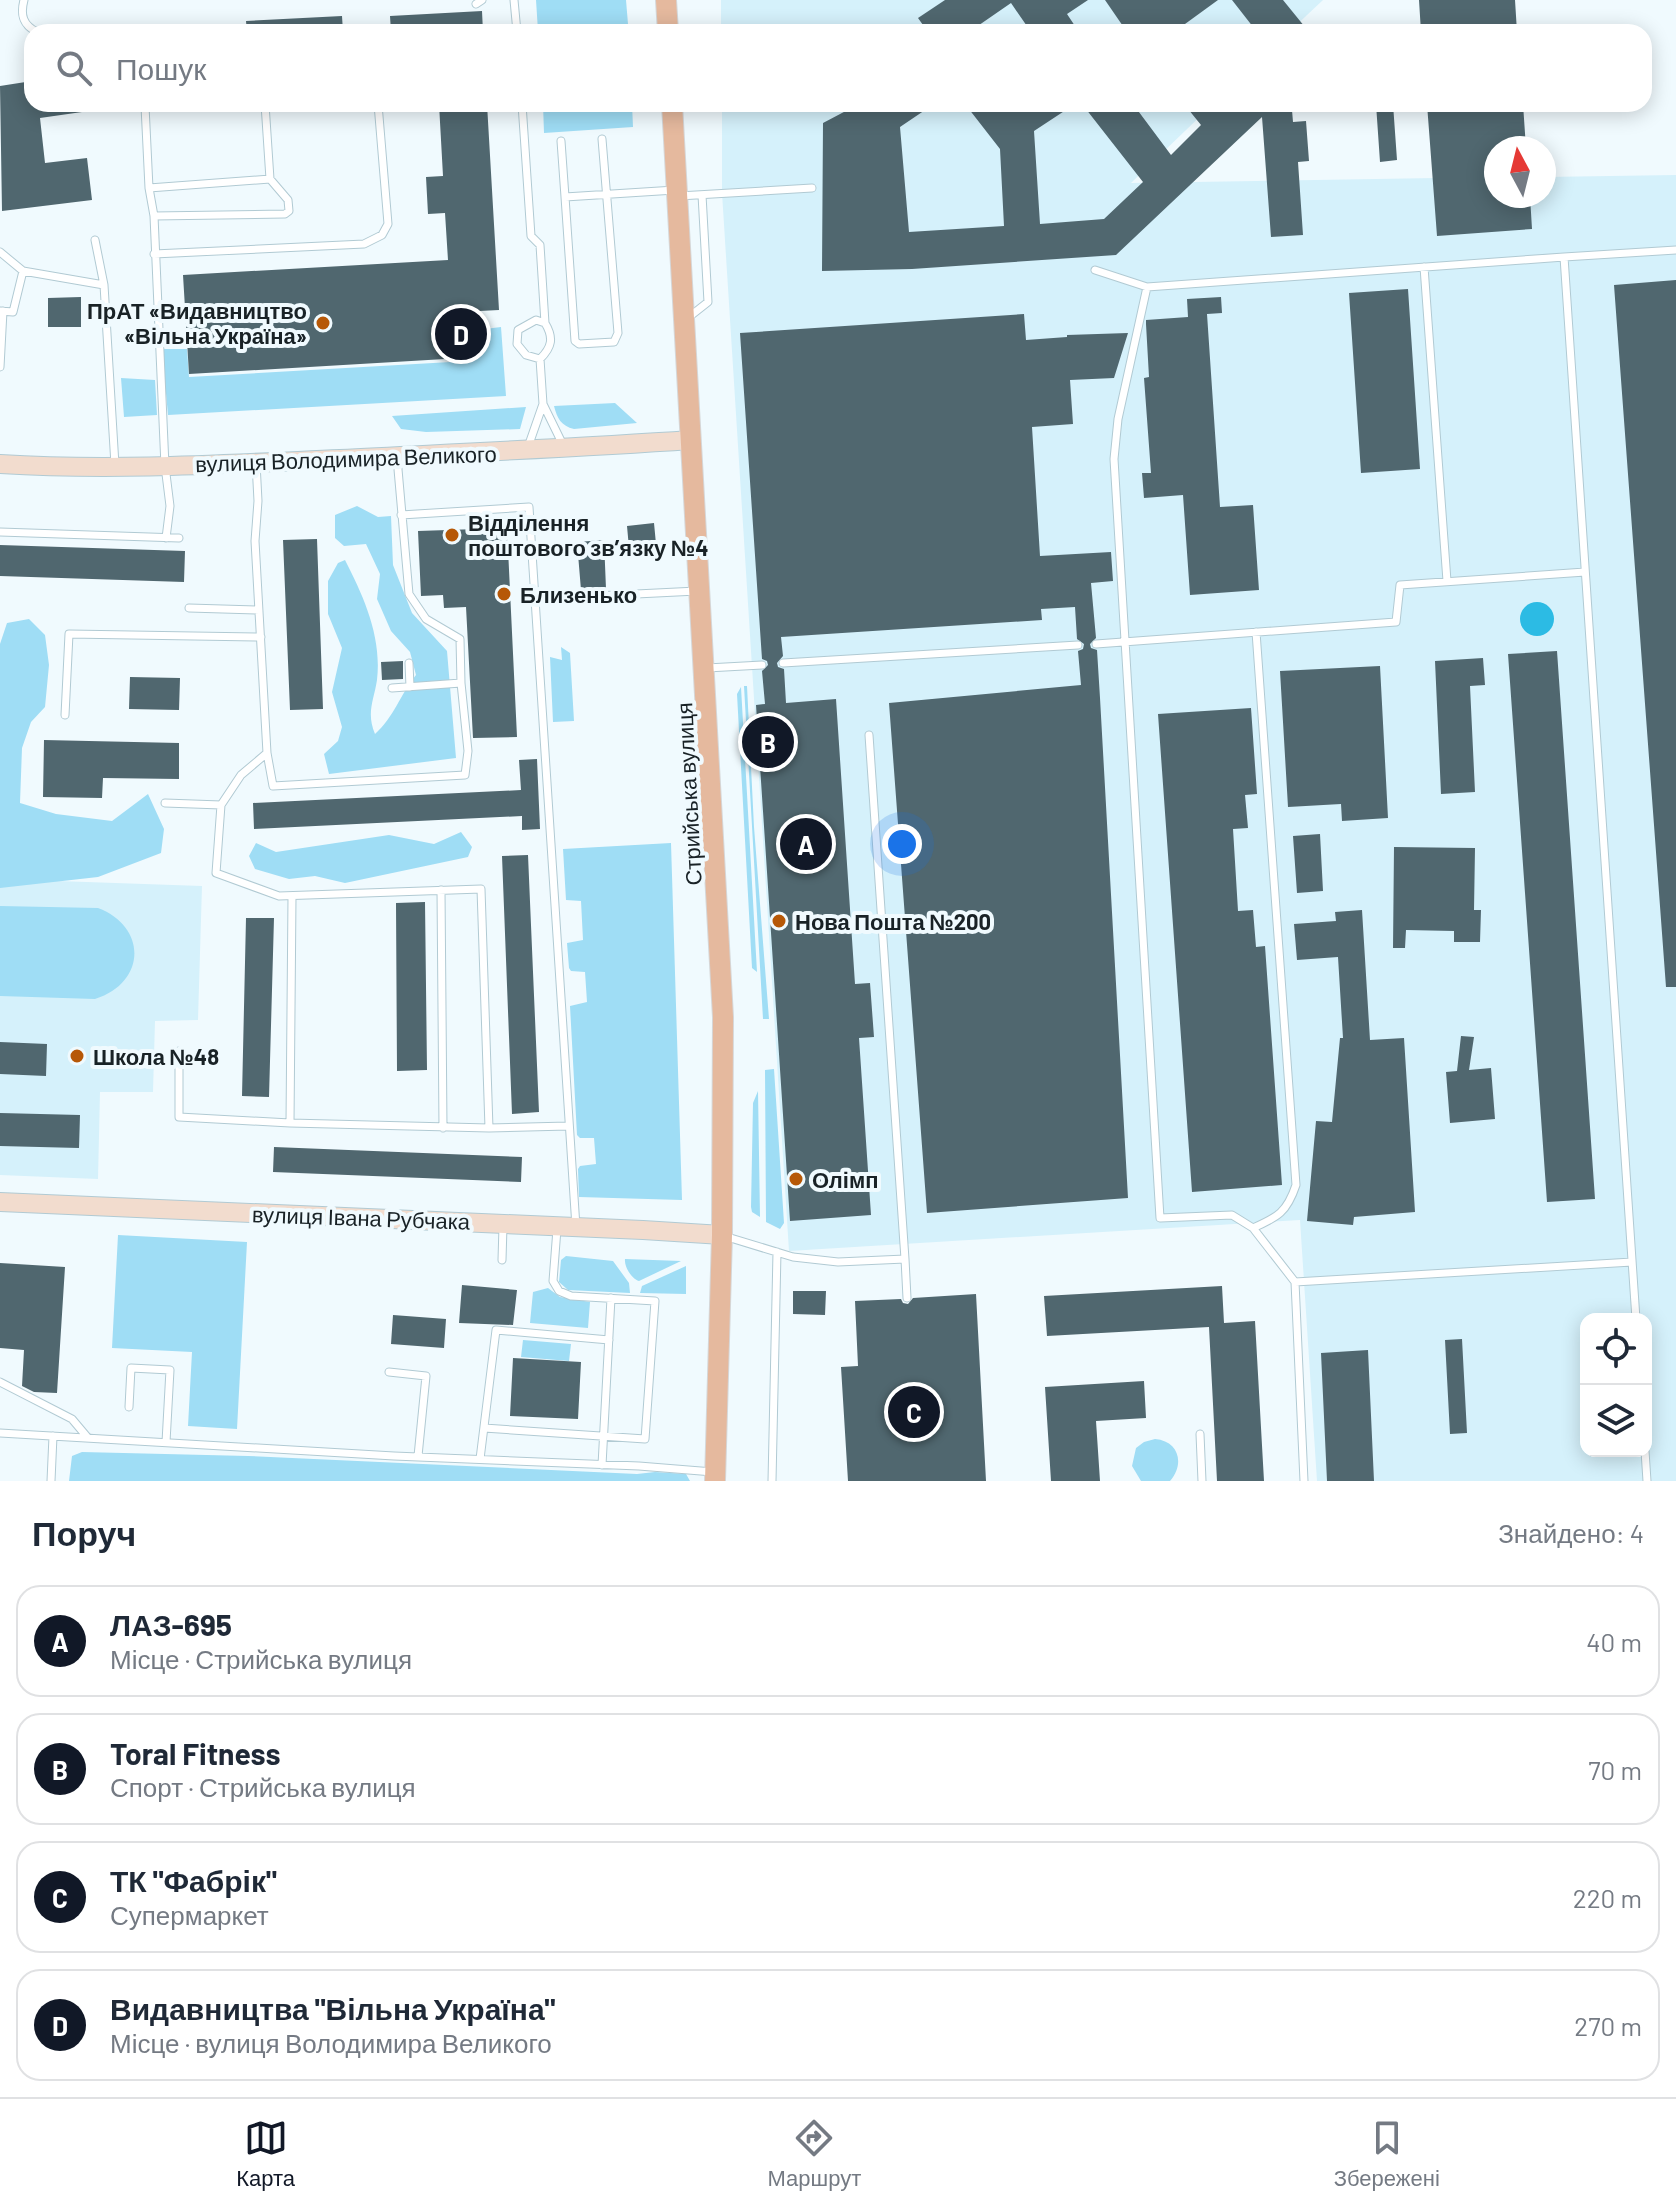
<!DOCTYPE html>
<html lang="uk">
<head>
<meta charset="utf-8">
<style>
	body { margin:0; font-family:Barlow,sans-serif; background:#f6f6f7; color:#1f2937 }
	.controls { position:absolute; right:24px; bottom:24px; display:grid; overflow:hidden; border-radius:16px; box-shadow:0 4px 20px #0003 }
	.controls button { width:72px; height:72px; display:grid; place-items:center; padding:0; border:0; border-bottom:2px solid #e0e1e3; background:#fff; color:#1f2937; font:40px sans-serif }
	.compass { position:absolute; left:1484px; top:136px; width:72px; height:72px; border-radius:50%; background:#fff; box-shadow:0 4px 20px #0003; rotate:353deg }
	.you { position:absolute; left:902px; top:844px; width:28px; height:28px; margin:-20px; border:6px solid #fff; border-radius:50%; background:#1a73e8; box-shadow:0 0 0 12px #1a73e833 }
	.badge { display:grid; place-items:center; width:52px; height:52px; border-radius:50%; background:#111827; color:#fff; font-size:26px; font-weight:700 }
	.pin { position:absolute; translate:-50% -50%; border:4px solid #fff; box-shadow:0 2px 8px #0006 }
	.list { margin:0; padding:0; list-style:none }
	h2 { display:flex; justify-content:space-between; align-items:center; height:104px; margin:0; padding:0 32px; font-size:34px }
	h2 small { font-size:26px; font-weight:400; color:#747a83 }
	.list li { display:grid; grid-template-columns:52px 1fr auto; gap:24px; align-items:center; box-sizing:border-box; height:112px; margin:0 16px 16px; padding:0 16px; border:2px solid #e0e1e3; border-radius:24px }
	.list b { display:block; font-size:30px; white-space:nowrap }
	.list p { margin:0; font-size:26px; white-space:nowrap; color:#747a83 }
	.list em { font-size:26px; font-style:normal; color:#747a83 }
	.icon { flex:none; width:44px; height:44px; fill:none; stroke:currentColor; stroke-width:2; stroke-linecap:round; stroke-linejoin:round }
	.map { position:relative; flex:none; width:1676px; height:1481px; overflow:hidden }
	.search { position:absolute; background:#fff; box-shadow:0 4px 20px #0003; left:24px; right:24px; top:24px; height:88px; display:flex; align-items:center; gap:20px; box-sizing:border-box; padding:0 28px; border-radius:24px; color:#747a83; font-size:30px }
	.sheet { height:616px; background:#fff }
	nav { display:flex; justify-content:space-around; align-items:center; box-sizing:border-box; height:112px; border-top:2px solid #e0e1e3; background:#fff; font-size:22px; color:#747a83 }
	nav a { display:grid; justify-items:center; gap:4px }
	nav .on { color:#111827 }
	.map>svg:first-child { display:block }
</style>
</head>
<body>
<div class="map">
<svg width="1676" height="1481" viewBox="0 0 1676 1481">
	<rect width="100%" height="100%" fill="#f0fafe"/>
	<path fill="#d5f1fb" fill-rule="evenodd" d="M 721,0 L 1323,0 L 1289,32 L 721,32 Z
		M 722,104 L 1213,104 L 1131,183 L 1496,177 L 1496,196 L 1544,196 L 1544,177 L 1676,175 L 1676,1481 L 1317,1481 L 1300,1220 L 789,1251 L 722,193 ZM 1586,1319 L 1646,1319 L 1646,1451 L 1586,1451 Z
		M 0,879 L 202,886 L 198,1020 L 155,1021 L 153,1092 L 100,1092 L 98,1179 L 0,1175 Z"/>
	<path fill="#9fddf5" d="M 536,0 L 626,0 L 628,24 L 538,31 Z
		M 543,104 L 632,104 L 633,127 L 544,133 Z
		M 484,320 L 485,329 L 501,327 L 506,396 L 168,415 L 162,349 L 187,349 L 189,377 L 468,361 L 465,322 Z
		M 121,378 L 155,380 L 157,415 L 124,417 Z
		M 615,403 L 637,423 L 574,429 C 561,426 557,418 554,406 Z
		M 526,407 L 520,429 L 426,432 L 401,429 L 392,416 Z
		M 357,506 L 378,517 L 391,516 L 393,565 L 412,613 L 447,651 L 456,758 L 329,774 L 324,754 L 338,741 L 342,727 L 332,692 L 342,648 L 328,614 L 328,581 L 338,563 L 345,560 C 364,597 382,637 377,680 C 374,700 366,713 375,734 C 394,717 400,695 416,675 L 410,652 L 391,631 L 377,599 L 380,574 L 366,544 L 344,546 L 335,538 L 335,515 Z
		M 29,619 L 45,635 L 49,665 L 45,707 L 31,722 L 22,748 L 20,803 L 56,814 L 112,821 L 148,794 L 164,829 L 161,853 L 98,877 L 0,888 L 0,644 L 7,623 Z
		M 561,647 L 570,653 L 574,721 L 553,722 L 550,657 L 562,660 Z
		M 744,686 L 747,686 L 754,827 L 769,1019 L 763,1019 Z
		M 741,687 L 757,972 L 752,968 L 737,694 Z
		M 461,832 L 472,847 L 468,857 L 345,883 L 315,876 L 289,879 L 255,869 L 249,856 L 256,843 L 276,852 L 389,835 L 434,844 Z
		M 671,843 L 682,1200 L 579,1197 L 578,1169 L 580,1166 L 596,1164 L 594,1138 L 580,1138 L 577,1135 L 570,1006 L 587,1002 L 585,972 L 571,971 L 569,968 L 567,943 L 583,940 L 581,901 L 566,900 L 563,849 Z
		M 0,906 L 98,908 C 148,927 146,983 95,999 L 0,996 Z
		M 774,1069 L 784,1223 L 780,1229 L 766,1222 L 765,1070 Z
		M 758,1091 L 760,1217 L 752,1212 L 751,1207 L 753,1103 Z
		M 118,1235 L 247,1242 L 237,1429 L 188,1426 L 192,1352 L 112,1348 Z
		M 566,1256 L 613,1261 L 629,1283 L 630,1293 L 568,1290 L 559,1282 L 561,1260 Z
		M 625,1259 L 681,1261 L 639,1281 C 632,1279 624,1267 625,1259 Z
		M 686,1266 L 686,1294 L 640,1293 L 642,1286 Z
		M 548,1288 L 560,1297 L 590,1302 L 588,1328 L 530,1323 L 533,1292 Z
		M 523,1340 L 571,1344 L 569,1361 L 521,1357 Z
		M 1155,1439 C 1179,1441 1185,1464 1170,1481 L 1141,1481 L 1132,1466 L 1136,1448 L 1144,1442 Z
		M 82,1452 L 248,1456 L 637,1474 L 655,1472 L 686,1474 L 690,1481 L 69,1481 L 72,1456 Z"/>
	<path fill="#2cbbe4" d="M1520 619a17 17 0 1 1 34 0a17 17 0 1 1-34 0Z"/>
	<path fill="#50676f" d="M 945,0 L 1088,0 L 1067,14 L 1079,32 L 1031,32 L 1011,3 L 969,32 L 928,32 L 918,18 Z
		M 1105,0 L 1218,0 L 1174,32 L 1127,32 Z
		M 1232,0 L 1283,0 L 1309,32 L 1257,32 Z
		M 1419,0 L 1515,0 L 1517,32 L 1421,32 Z
		M 482,11 L 483,32 L 391,32 L 390,16 Z
		M 342,16 L 343,32 L 247,32 L 246,21 Z
		M 32,81 L 32,104 L 81,104 L 82,112 L 40,118 L 45,163 L 87,158 L 92,200 L 2,211 L 0,86 Z
		M 439,104 L 487,104 L 499,310 L 460,312 L 462,358 L 189,374 L 183,275 L 448,260 L 445,213 L 428,214 L 426,177 L 443,176 Z
		M 859,104 L 934,104 L 900,127 L 909,232 L 1004,226 L 1000,149 L 965,104 L 1075,104 L 1034,131 L 1040,224 L 1104,219 L 1143,182 L 1082,104 L 1133,104 L 1171,155 L 1201,125 L 1184,104 L 1276,104 L 1268,111 L 1292,110 L 1293,122 L 1306,121 L 1309,161 L 1298,162 L 1303,235 L 1271,237 L 1262,117 L 1116,255 L 912,269 L 822,271 L 823,123 Z
		M 1376,104 L 1393,104 L 1397,160 L 1380,162 Z
		M 1427,104 L 1523,104 L 1526,148 L 1496,148 L 1496,196 L 1530,196 L 1532,229 L 1437,236 Z
		M 1676,280 L 1676,987 L 1666,987 L 1614,285 Z
		M 1408,289 L 1420,469 L 1361,473 L 1349,293 Z
		M 81,297 L 81,327 L 48,327 L 48,298 Z
		M 1221,297 L 1222,313 L 1207,314 L 1220,507 L 1253,505 L 1259,590 L 1190,595 L 1183,495 L 1144,498 L 1142,473 L 1151,473 L 1144,378 L 1149,377 L 1146,324 L 1146,320 L 1188,317 L 1187,299 Z
		M 1024,314 L 1026,340 L 1067,337 L 1067,335 L 1128,333 L 1114,378 L 1070,380 L 1073,424 L 1032,427 L 1040,556 L 1111,552 L 1113,581 L 1091,583 L 1096,638 L 1090,644 L 1091,648 L 1097,650 L 1100,698 L 1128,1198 L 927,1213 L 889,703 L 1081,685 L 1078,651 L 1083,649 L 1084,644 L 1077,639 L 1075,607 L 1041,609 L 1042,620 L 781,637 L 783,656 L 777,663 L 778,667 L 784,669 L 786,703 L 836,699 L 855,984 L 870,983 L 874,1037 L 859,1038 L 871,1215 L 790,1221 L 756,705 L 765,704 L 762,671 L 768,665 L 767,661 L 762,659 L 740,333 Z
		M 654,523 L 656,544 L 629,548 L 627,526 Z
		M 507,528 L 517,737 L 473,738 L 466,607 L 444,608 L 443,595 L 421,596 L 418,531 Z
		M 317,539 L 323,709 L 290,710 L 283,540 Z
		M 604,540 L 606,589 L 581,590 L 577,542 Z
		M 0,545 L 185,551 L 184,582 L 0,576 Z
		M 1557,651 L 1595,1199 L 1547,1202 L 1508,654 Z
		M 1483,658 L 1485,685 L 1470,686 L 1475,792 L 1441,794 L 1435,661 Z
		M 403,661 L 403,679 L 382,680 L 381,662 Z
		M 1380,666 L 1388,818 L 1342,821 L 1341,804 L 1288,807 L 1280,671 Z
		M 130,677 L 180,678 L 179,710 L 129,709 Z
		M 1251,708 L 1257,794 L 1245,795 L 1248,828 L 1233,829 L 1238,911 L 1253,910 L 1256,947 L 1265,946 L 1282,1185 L 1192,1192 L 1158,714 Z
		M 44,740 L 179,743 L 179,779 L 103,778 L 102,798 L 43,797 Z
		M 537,759 L 540,829 L 522,830 L 522,816 L 254,829 L 253,803 L 521,790 L 519,760 Z
		M 1320,834 L 1323,891 L 1297,893 L 1293,836 Z
		M 1394,847 L 1475,848 L 1474,910 L 1481,910 L 1480,942 L 1454,942 L 1454,931 L 1406,930 L 1405,948 L 1393,948 Z
		M 528,855 L 539,1112 L 512,1114 L 502,856 Z
		M 425,902 L 427,1070 L 397,1071 L 396,903 Z
		M 1362,910 L 1370,1040 L 1404,1038 L 1415,1212 L 1354,1217 L 1353,1225 L 1307,1221 L 1316,1121 L 1332,1122 L 1340,1038 L 1343,1038 L 1338,957 L 1297,960 L 1294,924 L 1336,921 L 1335,912 Z
		M 246,918 L 274,918 L 269,1097 L 242,1096 Z
		M 1461,1036 L 1474,1037 L 1469,1070 L 1491,1068 L 1495,1119 L 1450,1123 L 1446,1072 L 1457,1071 Z
		M 0,1042 L 47,1044 L 46,1076 L 0,1074 Z
		M 0,1113 L 80,1115 L 79,1148 L 0,1146 Z
		M 274,1147 L 522,1157 L 521,1182 L 273,1172 Z
		M 0,1263 L 65,1267 L 57,1393 L 34,1392 L 22,1386 L 24,1350 L 0,1348 Z
		M 462,1285 L 517,1290 L 513,1325 L 459,1323 Z
		M 1222,1286 L 1224,1323 L 1255,1321 L 1264,1481 L 1217,1481 L 1209,1327 L 1047,1336 L 1044,1296 Z
		M 793,1291 L 826,1291 L 825,1315 L 793,1314 Z
		M 976,1294 L 986,1481 L 848,1481 L 841,1367 L 858,1366 L 855,1301 L 901,1299 L 903,1303 L 908,1304 L 913,1298 Z
		M 393,1315 L 446,1319 L 444,1348 L 391,1344 Z
		M 1462,1339 L 1467,1433 L 1450,1434 L 1445,1340 Z
		M 1368,1350 L 1374,1481 L 1327,1481 L 1321,1353 Z
		M 513,1358 L 581,1362 L 578,1419 L 510,1416 Z
		M 1144,1381 L 1146,1418 L 1096,1421 L 1100,1481 L 1051,1481 L 1045,1387 Z"/>
	<g fill="none" stroke-linecap="round" stroke-linejoin="round">
		<g stroke="#b1cad3" stroke-width="9">
			<path id="lane" d="M 24,0 C 20,15 23,25 37,32
				M 514,0 L 517,32
				M 476,4 L 482,0
				M 522,104 L 531,236 L 540,245 L 545,323 C 554,338 552,347 540,359 L 543,404 L 564,447
				M 602,139 L 618,333 L 614,342 L 579,344 L 575,341 L 565,197 L 675,190
				M 561,141 L 565,197
				M 149,188 L 270,179
				M 679,196 L 812,188
				M 154,216 L 285,214 L 289,211 L 288,200 L 270,179 L 265,104
				M 95,240 L 104,285
				M 0,252 L 23,271 L 104,285 L 115,465
				M 154,254 L 364,244 L 382,235 L 388,224 L 378,104
				M 1564,257 L 1676,250
				M 1424,267 L 1447,581
				M 1095,270 L 1147,287 L 1564,257 L 1636,1319
				M 1147,287 L 1118,419 L 1114,459 L 1160,1218 L 1232,1215 L 1253,1228 L 1295,1282
				M 0,311 L 13,312 L 23,271
				M 689,317 L 708,302 L 702,195
				M 540,359 L 526,355 L 517,344 L 518,330 L 536,320 L 545,323
				M 0,367 L 3,311
				M 528,447 L 543,404
				M 256,463 L 258,501 L 255,541 L 267,753 L 241,775 L 221,805 L 216,873 L 279,896 L 481,889 L 489,1128 L 290,1123 L 292,897
				M 401,515 L 529,507 L 576,1227
				M 0,532 L 179,538
				M 166,538 L 170,506 L 165,466 L 154,216 L 149,188 L 145,106 L 166,104
				M 535,599 L 697,591
				M 189,608 L 259,610
				M 1096,644 L 1396,622 L 1400,585 L 1585,572
				M 409,663 L 410,687
				M 783,663 L 1078,645
				M 707,668 L 762,665
				M 392,688 L 461,683
				M 65,715 L 69,634 L 261,637
				M 267,753 L 273,786 L 465,775 L 468,751 L 461,683 L 460,639 L 426,619 L 409,594 L 397,458
				M 165,803 L 221,805
				M 441,890 L 443,1128
				M 179,1051 L 179,1117 L 290,1123
				M 489,1128 L 568,1126
				M 1253,1228 C 1278,1217 1287,1212 1296,1185 L 1256,632
				M 724,1236 L 793,1257 L 838,1262 L 905,1259 L 869,735
				M 905,1259 L 907,1298
				M 502,1260 L 503,1226
				M 389,1372 L 426,1376 L 418,1456
				M 0,1382 L 72,1419 L 88,1438
				M 129,1407 L 131,1368 L 170,1370 L 166,1442
				M 484,1428 L 645,1439 L 655,1301 L 571,1296 L 559,1291 L 553,1281 L 557,1229
				M 0,1433 L 394,1456 L 639,1466 L 713,1472
				M 1200,1434 L 1202,1481
				M 1645,1451 L 1647,1481
				M 480,1459 L 496,1330 L 609,1340
				M 602,1465 L 611,1298
				M 51,1481 L 53,1436
				M 772,1481 L 777,1252
				M 1304,1481 L 1295,1282 L 1632,1262"/>
		</g>
		<g stroke="#b1cad3" stroke-width="20">
			<path id="secondary" d="M 0,464 C 113,471 227,464 340,459 C 457,453 574,448 691,440
				M 0,1202 L 643,1230 L 722,1235"/>
		</g>
		<g stroke="#d6d7d8" stroke-width="22">
			<path id="primary" d="M 666,0 L 668,32
				M 672,104 L 723,1017 L 722,1235 L 715,1481"/>
		</g>
		<use href="#lane" stroke="#fff" stroke-width="7"/>
		<use href="#secondary" stroke="#f2dcce" stroke-width="18"/>
		<use href="#primary" stroke="#e5b99e" stroke-width="20"/>
	</g>
	<g fill="#b65807" stroke="#f0fafe" stroke-width="3">
		<circle cx="323" cy="323" r="8"/>
		<circle cx="452" cy="535" r="8"/>
		<circle cx="504" cy="594" r="8"/>
		<circle cx="779" cy="921" r="8"/>
		<circle cx="77" cy="1056" r="8"/>
		<circle cx="796" cy="1179" r="8"/>
	</g>
	<g text-anchor="middle" dominant-baseline="central" stroke-width="8" stroke-linejoin="round" paint-order="stroke">
		<g font-size="22" font-weight="bold" fill="#192226" stroke="#f0fafe" text-anchor="start">
			<text x="307" y="310" text-anchor="end">ПрАТ «Видавництво<tspan x="307" dy="25">«Вільна Україна»</tspan></text>
			<text x="468" y="522">Відділення<tspan x="468" dy="25">поштового зв’язку №4</tspan></text>
			<text x="520" y="594">Близенько</text>
			<text x="795" y="921">Нова Пошта №200</text>
			<text x="93" y="1056">Школа №48</text>
			<text x="812" y="1179">Олімп</text>
		</g>
		<g font-size="22" fill="#192226" stroke="#f0fafe">
			<text transform="translate(346 458) rotate(-2)">вулиця Володимира Великого</text>
			<text transform="translate(688 794) rotate(-93)">Стрийська вулиця</text>
			<text transform="translate(361 1217) rotate(2)">вулиця Івана Рубчака</text>
		</g>
	</g>
</svg>
<div class="controls">
<button><svg class="icon" aria-label="locate" viewBox="0 0 24 24"><circle cx="12" cy="12" r="6"/><path d="M12 2v4M12 18v4M2 12h4M18 12h4"/></svg></button>
<button><svg class="icon" aria-label="layers" viewBox="0 0 24 24"><path d="M12 4l9 5-9 5-9-5zM3 14l9 5 9-5"/></svg></button>
</div>
<svg class="compass" viewBox="-18 -18 36 36"><path d="M0-13l5 13h-10z" fill="#e53935"/><path d="M0 13l5-13h-10z" fill="#747a83"/></svg>
<div class="you"></div>
<div class="pin badge" style="left:806px;top:844px">A</div>
<div class="pin badge" style="left:768px;top:742px">B</div>
<div class="pin badge" style="left:914px;top:1412px">C</div>
<div class="pin badge" style="left:461px;top:334px">D</div>
<div class="search"><svg class="icon" aria-label="search" viewBox="0 0 24 24"><circle cx="10" cy="10" r="6"/><path d="M15 15l6 6"/></svg>Пошук</div>
</div>
<section class="sheet">
<h2>Поруч<small>Знайдено: 4</small></h2>
<ul class="list">
<li><span class="badge">A</span><div><b>ЛАЗ-695</b><p>Місце · Стрийська вулиця</p></div><em>40 m</em></li>
<li><span class="badge">B</span><div><b>Toral Fitness</b><p>Спорт · Стрийська вулиця</p></div><em>70 m</em></li>
<li><span class="badge">C</span><div><b>ТК &quot;Фабрік&quot;</b><p>Супермаркет</p></div><em>220 m</em></li>
<li><span class="badge">D</span><div><b>Видавництва &quot;Вільна Україна&quot;</b><p>Місце · вулиця Володимира Великого</p></div><em>270 m</em></li>
</ul>
</section>
<nav>
<a class="on"><svg class="icon" aria-label="map" viewBox="0 0 24 24"><path d="M3 6l6-2 6 2 6-2v14l-6 2-6-2-6 2zM9 4v14M15 6v14"/></svg>Карта</a>
<a><svg class="icon" aria-label="directions" viewBox="0 0 24 24"><path d="M12 3l9 9-9 9-9-9zM9 14v-3h6M13 9l2 2-2 2"/></svg>Маршрут</a>
<a><svg class="icon" aria-label="saved" viewBox="0 0 24 24"><path d="M7 4h10v16l-5-4-5 4z"/></svg>Збережені</a>
</nav>
</body>
</html>
